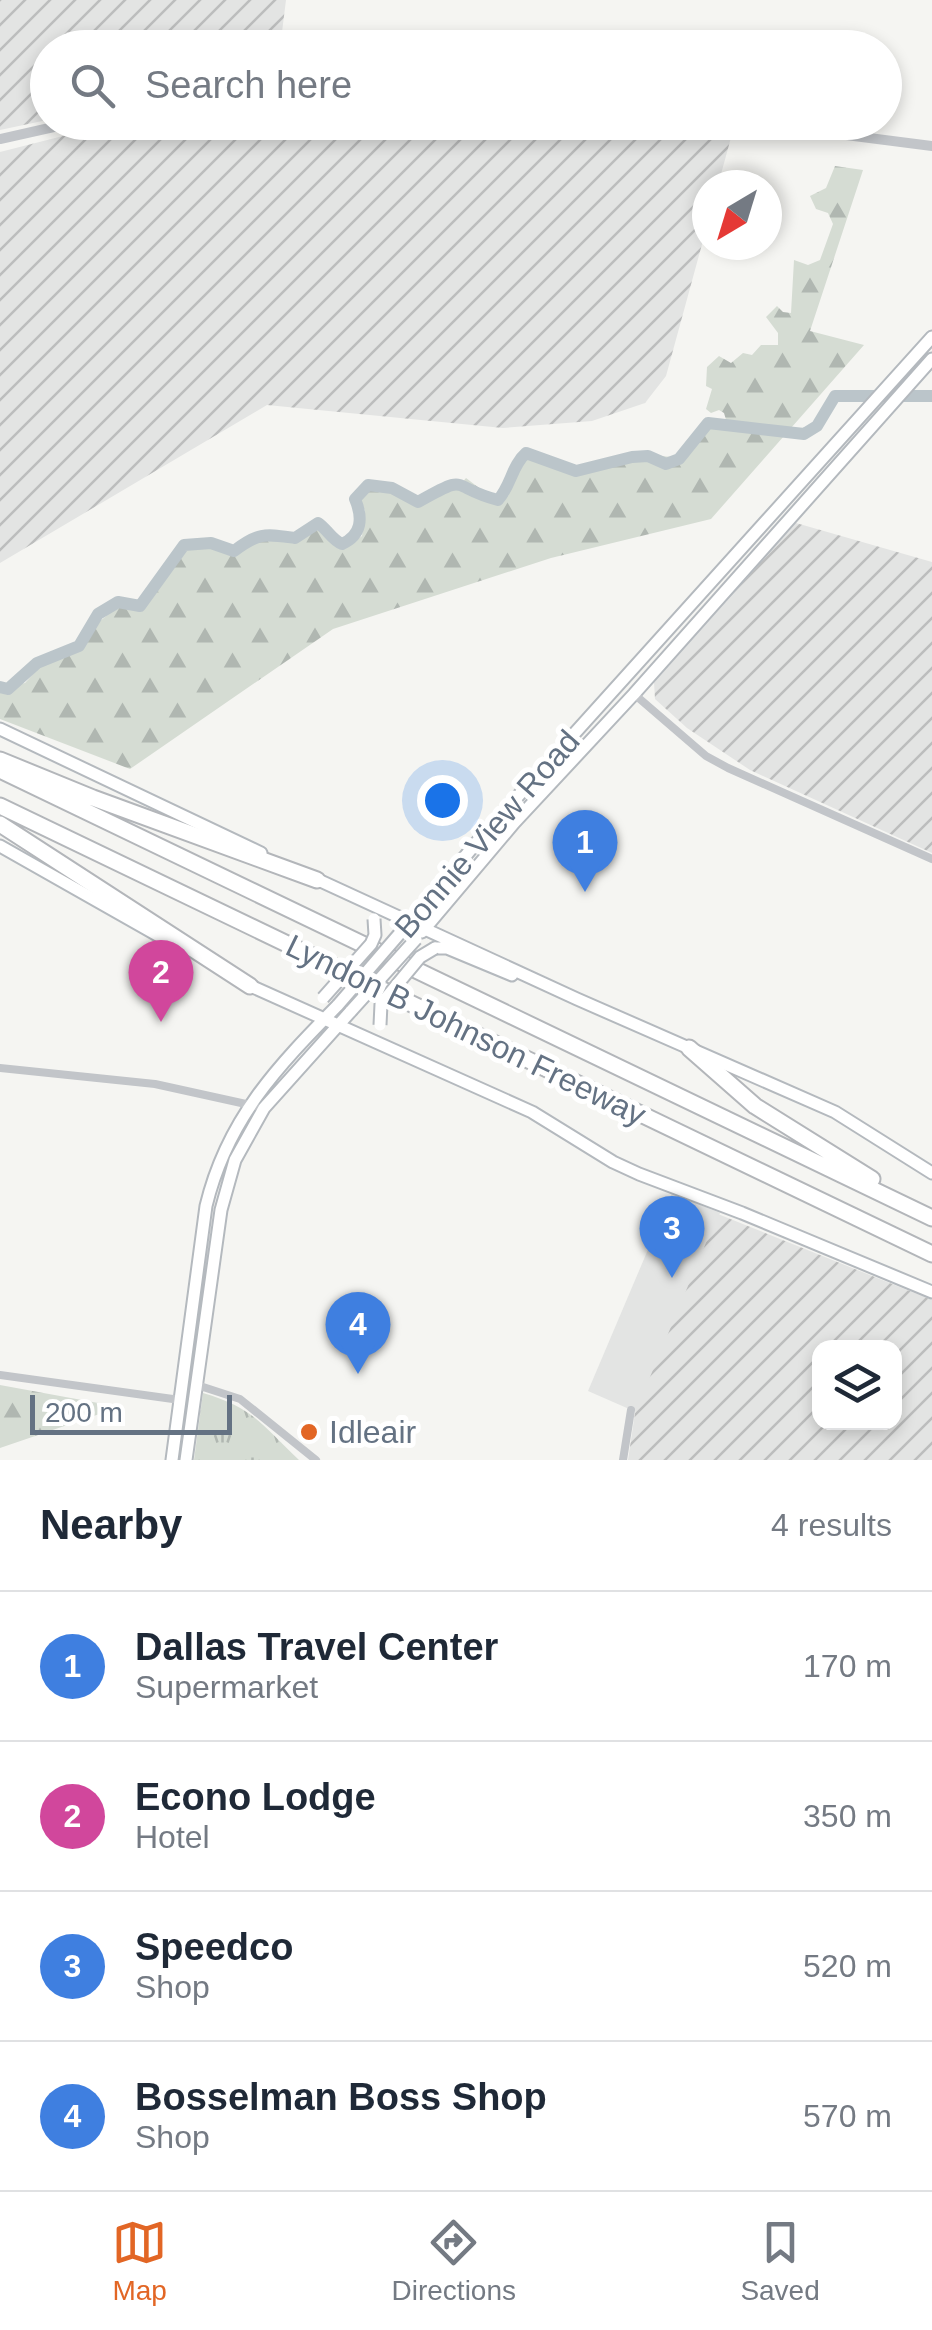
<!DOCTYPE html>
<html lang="en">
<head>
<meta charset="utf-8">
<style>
	body { margin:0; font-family:Arial,sans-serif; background:#f6f6f7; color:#1f2937 }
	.controls { position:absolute; right:30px; bottom:30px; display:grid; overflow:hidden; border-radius:20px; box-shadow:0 5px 15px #0003 }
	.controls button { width:90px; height:90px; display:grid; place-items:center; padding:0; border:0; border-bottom:2px solid #e0e1e3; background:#fff; color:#1f2937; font:50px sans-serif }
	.compass { position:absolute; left:692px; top:170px; width:90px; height:90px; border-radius:50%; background:#fff; box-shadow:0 5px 15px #0003; rotate:218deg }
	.scale { position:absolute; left:30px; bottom:25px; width:202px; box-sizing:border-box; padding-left:10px; border:5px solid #647283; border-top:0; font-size:28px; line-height:35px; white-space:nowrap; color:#647283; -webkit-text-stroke:8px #fff; paint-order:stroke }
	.you { position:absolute; left:442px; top:800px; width:35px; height:35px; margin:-25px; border:8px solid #fff; border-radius:50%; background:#1a73e8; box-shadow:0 0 0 15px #1a73e833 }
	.badge { display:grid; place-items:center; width:65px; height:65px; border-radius:50%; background:#e26625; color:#fff; font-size:32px; font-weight:700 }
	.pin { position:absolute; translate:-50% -82px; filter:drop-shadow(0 2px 5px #0008) }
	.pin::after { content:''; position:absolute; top:52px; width:35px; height:30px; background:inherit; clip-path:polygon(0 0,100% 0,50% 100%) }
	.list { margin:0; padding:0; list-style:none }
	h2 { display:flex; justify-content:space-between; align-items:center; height:130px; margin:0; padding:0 40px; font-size:42px }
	h2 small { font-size:32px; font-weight:400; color:#747a83 }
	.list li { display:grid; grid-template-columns:65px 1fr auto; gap:30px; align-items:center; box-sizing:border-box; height:150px; padding:0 40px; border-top:2px solid #e0e1e3 }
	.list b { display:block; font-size:38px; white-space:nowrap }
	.list p { margin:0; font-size:32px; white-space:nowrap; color:#747a83 }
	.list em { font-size:32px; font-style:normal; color:#747a83 }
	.icon { flex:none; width:55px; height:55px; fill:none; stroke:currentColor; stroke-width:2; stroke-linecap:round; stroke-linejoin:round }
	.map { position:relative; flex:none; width:932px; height:1460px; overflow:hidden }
	.search { position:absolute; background:#fff; box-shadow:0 5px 15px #0003; left:30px; right:30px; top:30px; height:110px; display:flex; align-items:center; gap:25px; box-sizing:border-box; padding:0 35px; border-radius:55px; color:#747a83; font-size:38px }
	.sheet { height:730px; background:#fff }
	nav { display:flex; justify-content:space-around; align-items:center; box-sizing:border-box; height:140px; border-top:2px solid #e0e1e3; background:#fff; font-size:28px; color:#747a83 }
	nav a { display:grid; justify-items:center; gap:5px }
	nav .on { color:#e26625 }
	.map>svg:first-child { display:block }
</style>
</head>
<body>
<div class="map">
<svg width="932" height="1460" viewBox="0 0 932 1460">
	<defs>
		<pattern id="industrial-furrows" width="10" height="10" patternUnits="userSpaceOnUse" patternTransform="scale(2.5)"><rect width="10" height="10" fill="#e3e4e3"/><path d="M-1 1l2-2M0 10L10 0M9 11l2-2" fill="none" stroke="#bcbdbd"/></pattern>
		<pattern id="forest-firs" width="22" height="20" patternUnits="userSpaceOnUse" patternTransform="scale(2.5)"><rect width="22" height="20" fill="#d5dcd3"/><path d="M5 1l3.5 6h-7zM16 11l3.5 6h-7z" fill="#b0b7b1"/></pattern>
		<pattern id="park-tufts" width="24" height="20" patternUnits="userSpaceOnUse" patternTransform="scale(2.5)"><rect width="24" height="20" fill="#d5dcd3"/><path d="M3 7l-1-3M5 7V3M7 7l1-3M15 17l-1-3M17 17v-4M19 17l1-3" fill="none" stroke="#b0b7b1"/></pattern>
	</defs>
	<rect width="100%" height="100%" fill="#f5f5f2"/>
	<path fill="#e3e4e3" d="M 672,1193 L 720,1213 L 636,1412 L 588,1391 Z"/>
	<path fill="url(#industrial-furrows)" fill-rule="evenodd" d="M 0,0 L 286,0 L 281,40 L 276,47 L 48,48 L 47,120 L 0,130 Z
		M 118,122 L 639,122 L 732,134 L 718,185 L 707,185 L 707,226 L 666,376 L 645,403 L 592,421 L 503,428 L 267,405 L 0,563 L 0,152 Z
		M 796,523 L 932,562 L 932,853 L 750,770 L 687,728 L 655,699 L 654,682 Z
		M 718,1214 L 932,1300 L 932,1460 L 628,1460 L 635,1413 ZM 820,1348 L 894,1348 L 894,1422 L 820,1422 Z"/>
	<path fill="url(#forest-firs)" d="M 835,166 L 863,170 L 810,331 L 864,345 L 711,519 L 551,558 L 333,629 L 130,769 L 0,719 L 0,682 L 9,686 L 25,683 L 47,659 L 82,646 L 95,625 L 125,601 L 145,604 C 167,583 176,536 213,541 C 219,542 229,550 235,553 L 261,535 L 298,540 L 320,524 L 331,527 L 342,542 L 351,544 L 362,536 L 365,511 L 361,501 L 371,485 L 392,486 L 421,503 L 461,484 L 466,478 L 487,494 L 508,496 L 522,458 L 534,452 C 546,457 560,466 572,468 C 593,471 616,456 636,454 C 653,452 665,459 685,456 L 706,425 L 727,423 L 724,413 L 719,410 L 711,413 L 706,409 L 712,389 L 706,386 L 707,367 L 719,356 L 731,363 L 743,353 L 752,355 L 761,345 L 778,345 L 778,333 L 766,317 L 777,306 L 783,312 L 791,313 L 794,260 L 808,265 L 820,260 L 833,224 L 828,213 L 816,209 L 810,196 L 826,188 Z
		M 0,1385 L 120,1407 L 0,1448 Z"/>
	<path fill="url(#park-tufts)" d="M 203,1393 C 254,1408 262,1425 299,1460 L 194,1460 Z"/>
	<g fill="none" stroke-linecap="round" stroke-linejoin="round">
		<path stroke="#bbc5ca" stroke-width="12" d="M 0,687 L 8,689 L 37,663 L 79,646 L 98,614 L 118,602 L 140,606 L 184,545 L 211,543 L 234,551 C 259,532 265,534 295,538 L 318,523 C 327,529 332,540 342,544 C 362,535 363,518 355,499 L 368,485 L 392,488 L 418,502 C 471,472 448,487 498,500 C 511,486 512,465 526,453 L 576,471 L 632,457 L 648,456 L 666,464 L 679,459 L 708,423 L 804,434 L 817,426 L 835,396 L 932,396"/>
		<g stroke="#b4b9be" stroke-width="15">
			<path id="secondary" d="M 0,729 L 261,853
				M 0,846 L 166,940
				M 314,878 L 577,999 L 835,1112 L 932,1173
				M 408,925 L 482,836 L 932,337
				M 422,932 L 514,823 L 634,694 L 932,359
				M 435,948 L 447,948 L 512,975
				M 244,983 L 532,1112 L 613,1162 L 639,1174 L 742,1213 L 932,1292
				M 172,1460 L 206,1206 C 227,1119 277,1067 338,1005
				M 186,1460 L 221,1210 L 235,1160 L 264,1108 L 351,1011"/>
		</g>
		<g stroke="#b3b6ba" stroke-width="19">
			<path id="motorway" d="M 0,760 L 93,798 L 317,880
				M 0,770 L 932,1218
				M 0,806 L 932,1254
				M 0,824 L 250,986
				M 689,1048 L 755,1106 L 872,1179"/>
		</g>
		<path stroke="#c2c5c9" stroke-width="8" d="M 634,694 L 706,756 L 728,768 L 932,859
			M 0,1068 L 155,1084 L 255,1106
			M 0,1375 L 180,1400
			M 197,1385 L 240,1399 L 316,1460
			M 623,1460 L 631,1410"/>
		<path stroke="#c2c5c9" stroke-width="10" d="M 744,122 L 932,146
			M 0,139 L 76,122"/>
		<use href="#secondary" stroke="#fff" stroke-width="11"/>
		<use href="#motorway" stroke="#fff" stroke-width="15"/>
		<g stroke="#b4b9be" stroke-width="15" stroke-linecap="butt">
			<path id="secondary-bridge" d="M 323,998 L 371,944 L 375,935 L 374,919
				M 338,1005 L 401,932
				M 351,1011 L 416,939
				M 380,1025 L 381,1004 L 420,957 L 435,948"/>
		</g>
		<use href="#secondary-bridge" stroke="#fff" stroke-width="11"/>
	</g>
	<circle fill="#e26625" stroke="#fff" stroke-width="4" cx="309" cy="1432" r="10"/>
	<g text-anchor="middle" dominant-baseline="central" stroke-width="10" stroke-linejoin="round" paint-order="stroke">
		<g font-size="32" fill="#647283" stroke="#fff">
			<text transform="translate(487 834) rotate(-49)">Bonnie View Road</text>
			<text transform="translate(466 1030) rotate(26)">Lyndon B Johnson Freeway</text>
		</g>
		<g font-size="32" fill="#647283" stroke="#fff" text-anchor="start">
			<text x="329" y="1432">Idleair</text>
		</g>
	</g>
</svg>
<div class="controls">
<button><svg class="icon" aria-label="layers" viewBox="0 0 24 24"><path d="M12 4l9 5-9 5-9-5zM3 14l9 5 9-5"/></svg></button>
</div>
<svg class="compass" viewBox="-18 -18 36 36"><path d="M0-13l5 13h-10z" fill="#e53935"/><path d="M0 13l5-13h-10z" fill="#747a83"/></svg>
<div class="scale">200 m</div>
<div class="you"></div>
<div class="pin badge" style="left:585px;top:892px;background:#3f7fe0">1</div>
<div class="pin badge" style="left:161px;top:1022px;background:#d1479c">2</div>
<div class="pin badge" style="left:672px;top:1278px;background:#3f7fe0">3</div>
<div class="pin badge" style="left:358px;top:1374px;background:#3f7fe0">4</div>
<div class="search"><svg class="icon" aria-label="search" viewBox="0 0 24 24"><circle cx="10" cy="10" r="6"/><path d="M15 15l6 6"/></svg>Search here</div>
</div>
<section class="sheet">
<h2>Nearby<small>4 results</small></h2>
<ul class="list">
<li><span class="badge" style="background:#3f7fe0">1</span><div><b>Dallas Travel Center</b><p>Supermarket</p></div><em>170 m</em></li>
<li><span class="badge" style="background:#d1479c">2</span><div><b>Econo Lodge</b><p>Hotel</p></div><em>350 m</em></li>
<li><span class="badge" style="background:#3f7fe0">3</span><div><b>Speedco</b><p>Shop</p></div><em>520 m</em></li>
<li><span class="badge" style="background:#3f7fe0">4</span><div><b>Bosselman Boss Shop</b><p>Shop</p></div><em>570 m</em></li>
</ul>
</section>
<nav>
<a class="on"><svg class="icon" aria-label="map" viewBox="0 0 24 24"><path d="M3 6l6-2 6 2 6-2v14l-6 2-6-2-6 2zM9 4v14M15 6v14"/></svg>Map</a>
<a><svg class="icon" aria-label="directions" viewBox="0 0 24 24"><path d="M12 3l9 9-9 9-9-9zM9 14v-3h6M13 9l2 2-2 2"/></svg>Directions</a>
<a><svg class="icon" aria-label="saved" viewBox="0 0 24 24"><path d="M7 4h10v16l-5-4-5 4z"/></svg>Saved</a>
</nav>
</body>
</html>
